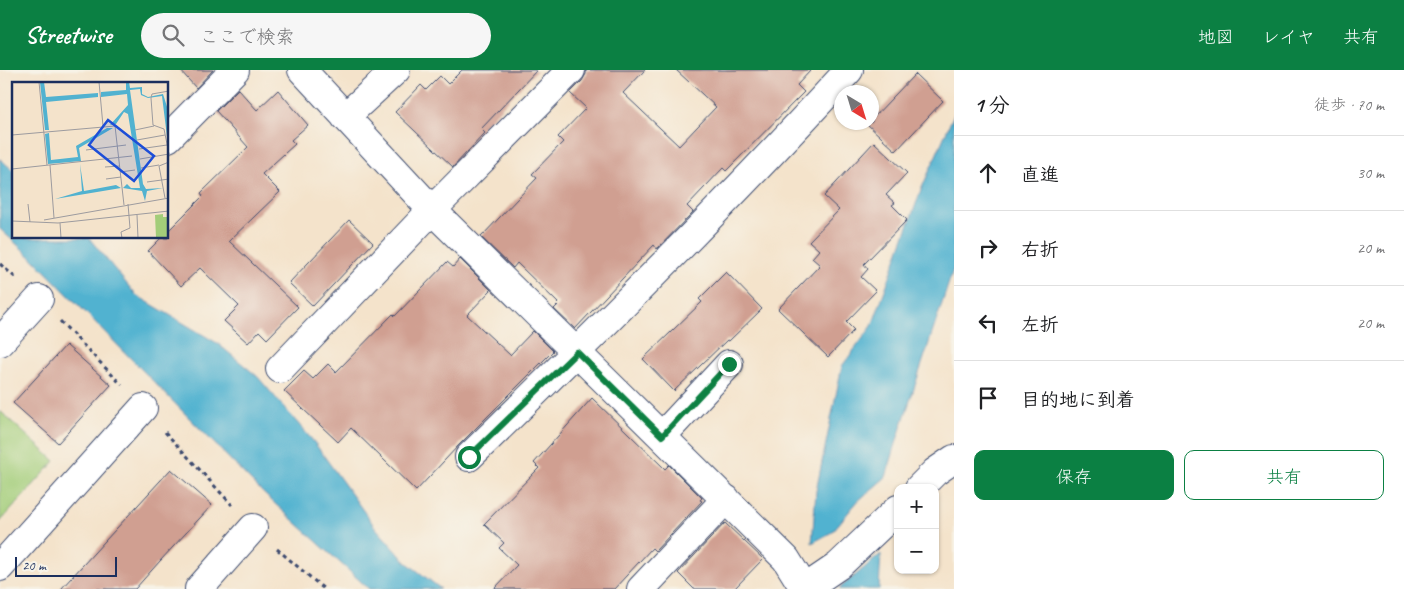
<!DOCTYPE html>
<html lang="ja">
<head>
<meta charset="utf-8">
<style>
	body { margin:0; font-family:Caveat,"Klee One",sans-serif; background:#f6f6f6; color:#202124 }
	.controls { position:absolute; right:15px; bottom:15px; display:grid; overflow:hidden; border-radius:10px; box-shadow:0 1px 4px #0004 }
	.controls button { width:45px; height:45px; display:grid; place-items:center; padding:0; border:0; border-bottom:1px solid #e0e0e0; background:#fff; color:#202124; font:25px sans-serif }
	.compass { position:absolute; left:834px; top:15px; width:45px; height:45px; border-radius:50%; background:#fff; box-shadow:0 1px 4px #0004; rotate:142deg }
	.scale { position:absolute; left:15px; bottom:12px; width:102px; box-sizing:border-box; padding-left:5px; border:2px solid #1b2f5e; border-top:0; font-size:14px; line-height:18px; white-space:nowrap; color:#1b2f5e; -webkit-text-stroke:4px #f7f3e8; paint-order:stroke }
	.stop { position:absolute; width:15px; height:15px; margin:-11px; border:4px solid #0b8043; border-radius:50%; background:#fff }
	.stop.end { background:#0b8043; border-color:#fff; box-shadow:0 1px 5px #0008 }
	.list { margin:0; padding:0; list-style:none }
	h2 { display:flex; justify-content:space-between; align-items:center; height:65px; margin:0; padding:0 20px; font-size:21px }
	h2 small { font-size:16px; font-weight:400; color:#757577 }
	.list li { display:grid; grid-template-columns:32px 1fr auto; gap:15px; align-items:center; box-sizing:border-box; height:75px; padding:0 20px; border-top:1px solid #e0e0e0 }
	.list b { display:block; font-size:19px; white-space:nowrap }
	.list em { font-size:16px; font-style:normal; color:#757577 }
	.actions { display:flex; gap:10px; padding:15px 20px }
	.actions a { flex:1; padding:11px 0; border:1px solid #0b8043; border-radius:10px; text-align:center; font-size:18px; color:#0b8043 }
	.actions .main { background:#0b8043; color:#fff }
	.icon { flex:none; width:28px; height:28px; fill:none; stroke:currentColor; stroke-width:2; stroke-linecap:round; stroke-linejoin:round }
	.map { position:relative; flex:none; width:954px; height:519px; overflow:hidden }
	header { display:flex; align-items:center; gap:30px; box-sizing:border-box; height:70px; padding:0 25px; background:#0b8043; color:#fff }
	header strong { font-size:24px }
	nav { display:flex; gap:28px; margin-inline-start:auto; font-size:18px }
	.search { width:350px; height:45px; background:#f6f6f6; display:flex; align-items:center; gap:12px; box-sizing:border-box; padding:0 18px; border-radius:28px; color:#757577; font-size:19px }
	main { display:flex }
	aside { flex:1; background:#fff }
	.map>svg:first-child { display:block }
</style>
</head>
<body>
<header>
<strong>Streetwise</strong>
<div class="search"><svg class="icon" aria-label="search" viewBox="0 0 24 24"><circle cx="10" cy="10" r="6"/><path d="M15 15l6 6"/></svg>ここで検索</div>
<nav><a>地図</a><a>レイヤ</a><a>共有</a></nav>
</header>
<main>
<div class="map">
<svg width="954" height="519" viewBox="0 0 954 519">
	<rect width="100%" height="100%" fill="#f7f3e8"/>
	<filter id="ink" filterUnits="userSpaceOnUse"><feTurbulence type="fractalNoise" baseFrequency=".02" numOctaves="2"/><feDisplacementMap in="SourceGraphic" scale="10" xChannelSelector="R" yChannelSelector="G"/><feConvolveMatrix kernelMatrix="1 2 1 2 8 2 1 2 1" color-interpolation-filters="sRGB"/></filter>
	<filter id="wash" filterUnits="userSpaceOnUse"><feTurbulence type="fractalNoise" baseFrequency=".0096" numOctaves="4" result="noise"/><feDisplacementMap in="SourceGraphic" scale="20" xChannelSelector="R" yChannelSelector="G"/><feGaussianBlur stdDeviation="1.12" result="paint"/><feColorMatrix in="noise" values="0 0 0 0 0 0 0 0 0 0 0 0 0 0 0 0 0 1.4 0 .05"/><feComposite in="paint" operator="in"/></filter>
	<g filter="url(#wash)">
		<rect width="100%" height="100%" fill="#f4e3cb"/>
		<path fill="#a3cd79" stroke="#5f7e6c" d="M 0,341 L 55,391 L 0,452 Z"/>
		<path fill="#51b2d0" stroke="#367097" d="M 954,44 L 954,197 L 898,367 L 886,407 L 858,431 L 832,462 L 812,473 L 816,421 L 842,296 L 872,256 L 921,120 Z
			M 0,89 L 14,101 L 14,168 L 89,168 L 136,225 L 217,273 L 257,306 L 314,372 L 375,457 L 406,492 L 441,519 L 369,519 L 262,422 L 33,189 L 0,159 Z
			M 881,484 L 879,519 L 839,519 L 841,517 Z"/>
		<g id="blocks">
			<path fill="#d09f91" d="M 180,0 L 213,0 L 196,18 Z
				M 462,0 L 537,0 L 481,59 L 485,63 L 453,97 L 395,42 L 421,15 L 426,20 L 440,6 L 448,14 Z
				M 586,0 L 645,0 L 623,23 L 679,76 L 716,37 L 676,0 L 811,0 L 797,15 L 804,22 L 726,101 L 723,98 L 687,136 L 693,142 L 657,179 L 654,175 L 575,259 L 554,239 L 559,234 L 517,193 L 513,198 L 481,167 L 537,108 L 532,104 L 563,72 L 558,67 L 586,38 L 570,23 L 582,11 L 586,4 Z
				M 915,4 L 943,31 L 896,81 L 867,54 L 872,52 L 872,49 Z
				M 238,19 L 257,40 L 278,20 L 308,55 L 291,70 L 295,74 L 262,104 L 280,122 L 229,171 L 298,237 L 267,269 L 259,261 L 248,273 L 224,251 L 239,236 L 200,198 L 181,216 L 148,181 L 161,168 L 168,168 L 168,161 L 203,126 L 201,123 L 248,77 L 216,41 Z
				M 874,72 L 907,103 L 886,125 L 895,133 L 892,135 L 907,150 L 864,194 L 868,199 L 861,207 L 876,221 L 846,252 L 854,260 L 828,287 L 778,239 L 820,195 L 812,188 L 819,180 L 809,171 L 839,140 L 824,126 Z
				M 349,150 L 373,173 L 313,236 L 289,213 Z
				M 460,189 L 491,220 L 467,245 L 510,285 L 533,261 L 553,281 L 458,376 L 416,421 L 351,358 L 338,372 L 284,321 L 304,301 L 313,309 L 328,294 L 336,302 L 393,244 L 395,246 L 447,192 L 453,197 Z
				M 726,202 L 762,239 L 729,271 L 727,270 L 674,321 L 643,289 L 702,232 L 699,229 Z
				M 66,275 L 111,315 L 58,373 L 13,333 Z
				M 592,328 L 665,399 L 669,395 L 702,428 L 700,430 L 702,431 L 655,481 L 652,478 L 614,519 L 494,519 L 517,495 L 499,478 L 504,473 L 484,454 L 539,398 L 534,393 Z
				M 171,399 L 212,435 L 160,491 L 135,519 L 61,519 Z
				M 725,453 L 763,489 L 734,519 L 694,519 L 678,503 Z"/>
		</g>
	</g>
	<g filter="url(#ink)">
		<use href="#blocks" fill-opacity="0" stroke="#3c4a6e" stroke-width="1"/>
		<g fill="none" stroke-linecap="round" stroke-linejoin="round">
			<g stroke="#3c4a6e" stroke-width="30">
				<path id="minor" d="M 302,0 L 432,140 L 786,489 L 801,513 L 810,515 L 838,496 L 898,439
					M 345,47 L 396,0
					M 168,68 L 235,0
					M 0,272 L 39,229
					M 280,299 L 432,140 L 571,0
					M 662,366 L 729,294
					M 469,387 C 599,261 727,133 849,0
					M 919,418 L 935,402 L 954,389
					M 0,497 L 143,338
					M 199,519 L 253,458
					M 641,519 L 726,429"/>
			</g>
			<path stroke="#3c4a6e" stroke-width="3" stroke-dasharray="4 4" stroke-linecap="butt" d="M 0,194 L 16,208
				M 60,251 L 122,315
				M 165,362 L 232,435
				M 277,479 L 324,519"/>
			<use href="#minor" stroke="#fff" stroke-width="28"/>
		</g>
	</g>
	<g fill="none" stroke-linecap="round" stroke-linejoin="round" filter="url(#ink)">
		<path stroke="#0b8043" stroke-width="6" d="M 469,387 L 577,282 L 662,366 L 729,294"/>
	</g>
	<g transform="translate(12 12)">
		<rect width="156" height="156" fill="#f4e3cb"/>
		<path d="M 151,132 L 151,135 L 156,135 L 156,156 L 144,156 L 143,133 Z" fill="#a3cd79"/>
		<path d="M 28,0 L 32,0 L 34,15 L 86,11 L 86,15 L 34,20 L 37,48 L 33,48 ZM 114,0 L 117,0 L 118,6 L 130,5 L 130,12 L 136,15 L 151,12 L 156,28 L 156,63 L 150,14 L 136,16 L 129,13 L 128,7 L 118,8 L 131,102 L 134,107 L 151,106 L 135,109 L 133,119 L 130,109 L 111,106 L 115,102 L 119,106 L 128,106 L 116,32 L 112,30 L 104,42 L 98,43 L 116,23 L 115,12 L 89,15 L 89,10 L 114,8 ZM 95,46 L 101,46 L 67,66 L 69,79 L 36,82 L 33,52 L 37,51 L 39,78 L 66,75 L 64,64 ZM 68,82 L 72,109 L 104,103 L 109,106 L 43,117 L 70,109 Z" fill="#51b2d0"/>
		<path fill="none" stroke="#9d9b9f" stroke-width="1" d="M 27,0 L 35,83M 87,0 L 91,44M 157,9 L 140,12 L 139,16 L 141,43 L 152,47 L 157,72M 123,48 L 142,44M 0,53 L 103,44 L 112,123M 125,58 L 153,53M 127,67 L 155,63M 74,68 L 114,63M 128,77 L 157,72M 38,83 L 42,136M 93,85 L 108,84M 129,86 L 147,83M 0,87 L 120,74M 108,90 L 123,88M 94,97 L 109,95M 135,100 L 157,97M 153,116 L 147,84 L 157,80M 16,122 L 18,140M 125,133 L 126,156M 32,138 L 157,116M 0,139 L 46,141 L 157,129M 48,141 L 49,156M 110,156 L 109,150 L 118,146 L 116,122"/>
		<path fill="#1d4ed8" fill-opacity="0.15" stroke="#1d4ed8" stroke-width="2.5" d="M 96,38 L 142,74 L 122,99 L 77,63 Z"/>
		<rect width="156" height="156" fill="none" stroke="#1b2f5e" stroke-width="2.5"/>
	</g>
</svg>
<div class="controls">
<button>+</button>
<button>−</button>
</div>
<svg class="compass" viewBox="-18 -18 36 36"><path d="M0-13l5 13h-10z" fill="#e53935"/><path d="M0 13l5-13h-10z" fill="#757577"/></svg>
<div class="scale">20 m</div>
<div class="stop" style="left:469px;top:387px"></div>
<div class="stop end" style="left:729px;top:294px"></div>
</div>
<aside>
<h2>1 分<small>徒歩 · 70 m</small></h2>
<ul class="list">
<li><svg class="icon" aria-label="ahead" viewBox="0 0 24 24"><path d="M12 20V5M6 11l6-6 6 6"/></svg><div><b>直進</b></div><em>30 m</em></li>
<li><svg class="icon" aria-label="right" viewBox="0 0 24 24"><path d="M7 20v-9h11M14 6l5 5-5 5"/></svg><div><b>右折</b></div><em>20 m</em></li>
<li><svg class="icon" aria-label="left" viewBox="0 0 24 24"><path d="M17 20v-9H6M10 6l-5 5 5 5"/></svg><div><b>左折</b></div><em>20 m</em></li>
<li><svg class="icon" aria-label="arrive" viewBox="0 0 24 24"><path d="M6 21V4h12l-3 4 3 4H6"/></svg><div><b>目的地に到着</b></div></li>
</ul>
<div class="actions"><a class="main">保存</a><a>共有</a></div>
</aside>
</main>
</body>
</html>
